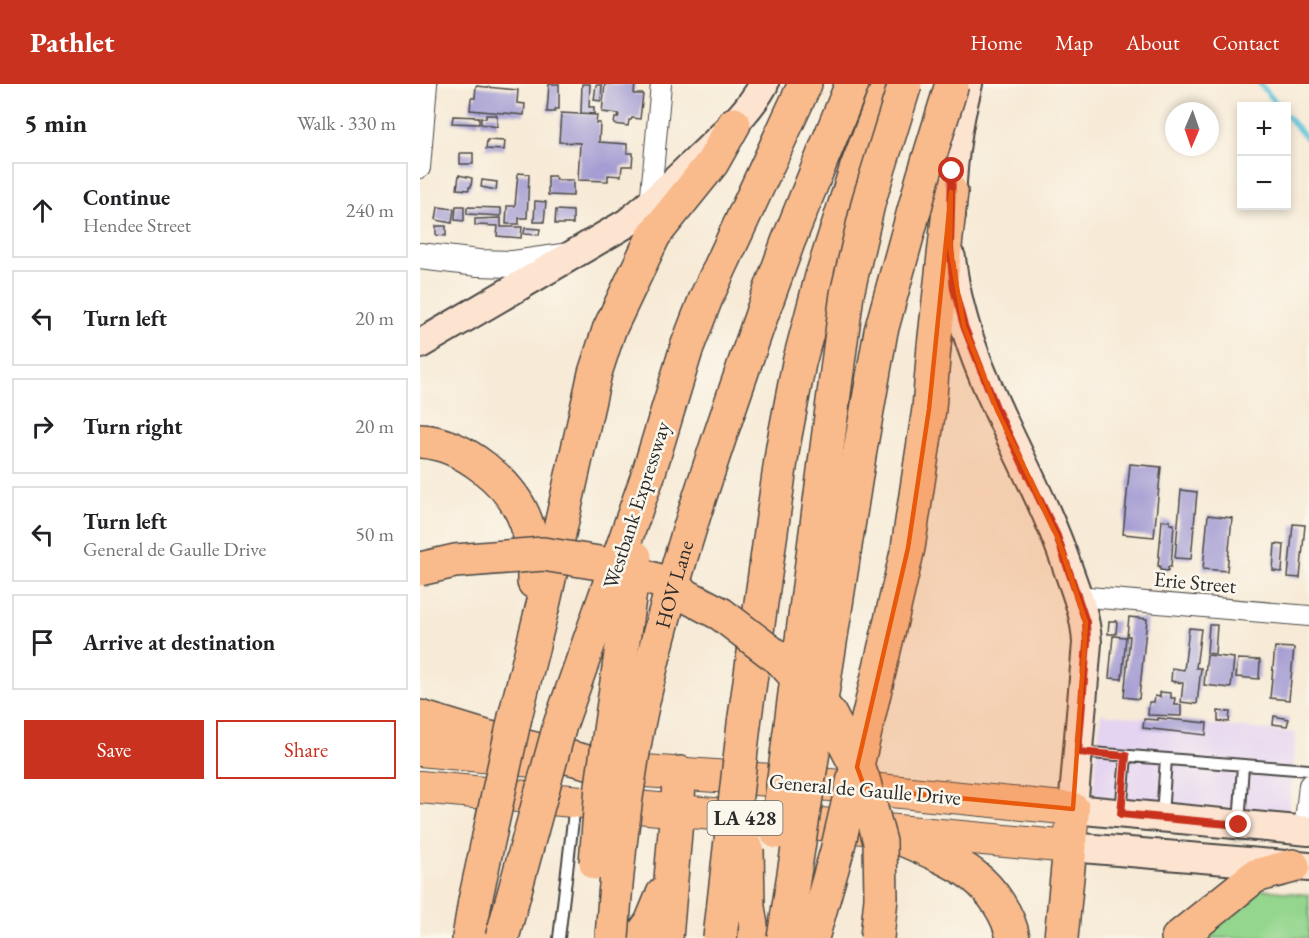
<!DOCTYPE html>
<html lang="en">
<head>
<meta charset="utf-8">
<style>
	body { margin:0; font-family:"EB Garamond",serif; background:#f6f6f6; color:#202124 }
	.controls { position:absolute; right:18px; top:18px; display:grid; overflow:hidden; border-radius:0px; box-shadow:0 3px 9px #0003 }
	.controls button { width:54px; height:54px; display:grid; place-items:center; padding:0; border:0; border-bottom:2px solid #e0e0e0; background:#fff; color:#202124; font:30px sans-serif }
	.compass { position:absolute; left:745px; top:18px; width:54px; height:54px; border-radius:50%; background:#fff; box-shadow:0 3px 9px #0003; rotate:182deg }
	.stop { position:absolute; width:18px; height:18px; margin:-14px; border:4px solid #c8321e; border-radius:50%; background:#fff }
	.stop.end { background:#c8321e; border-color:#fff; box-shadow:0 2px 6px #0008 }
	.list { margin:0; padding:0; list-style:none }
	h2 { display:flex; justify-content:space-between; align-items:center; height:78px; margin:0; padding:0 24px; font-size:26px }
	h2 small { font-size:20px; font-weight:400; color:#757577 }
	.list li { display:grid; grid-template-columns:39px 1fr auto; gap:18px; align-items:center; box-sizing:border-box; height:96px; margin:0 12px 12px; padding:0 12px; border:2px solid #e0e0e0; border-radius:0px }
	.list b { display:block; font-size:22px; white-space:nowrap }
	.list p { margin:0; font-size:20px; white-space:nowrap; color:#757577 }
	.list em { font-size:20px; font-style:normal; color:#757577 }
	.actions { display:flex; gap:12px; padding:18px 24px }
	.actions a { flex:1; padding:14px 0; border:2px solid #c8321e; border-radius:0px; text-align:center; font-size:21px; color:#c8321e }
	.actions .main { background:#c8321e; color:#fff }
	.icon { flex:none; width:33px; height:33px; fill:none; stroke:currentColor; stroke-width:2; stroke-linecap:round; stroke-linejoin:round }
	.map { position:relative; flex:none; width:889px; height:854px; overflow:hidden }
	header { display:flex; align-items:center; gap:36px; box-sizing:border-box; height:84px; padding:0 30px; background:#c8321e; color:#fff }
	header strong { font-size:28px }
	nav { display:flex; gap:33px; margin-inline-start:auto; font-size:21px }
	main { display:flex }
	aside { flex:1; background:#fff }
	.map>svg:first-child { display:block }
</style>
</head>
<body>
<header>
<strong>Pathlet</strong>
<nav><a>Home</a><a>Map</a><a>About</a><a>Contact</a></nav>
</header>
<main>
<aside>
<h2>5 min<small>Walk · 330 m</small></h2>
<ul class="list">
<li><svg class="icon" aria-label="ahead" viewBox="0 0 24 24"><path d="M12 20V5M6 11l6-6 6 6"/></svg><div><b>Continue</b><p>Hendee Street</p></div><em>240 m</em></li>
<li><svg class="icon" aria-label="left" viewBox="0 0 24 24"><path d="M17 20v-9H6M10 6l-5 5 5 5"/></svg><div><b>Turn left</b></div><em>20 m</em></li>
<li><svg class="icon" aria-label="right" viewBox="0 0 24 24"><path d="M7 20v-9h11M14 6l5 5-5 5"/></svg><div><b>Turn right</b></div><em>20 m</em></li>
<li><svg class="icon" aria-label="left" viewBox="0 0 24 24"><path d="M17 20v-9H6M10 6l-5 5 5 5"/></svg><div><b>Turn left</b><p>General de Gaulle Drive</p></div><em>50 m</em></li>
<li><svg class="icon" aria-label="arrive" viewBox="0 0 24 24"><path d="M6 21V4h12l-3 4 3 4H6"/></svg><div><b>Arrive at destination</b></div></li>
</ul>
<div class="actions"><a class="main">Save</a><a>Share</a></div>
</aside>
<div class="map">
<svg width="889" height="854" viewBox="0 0 889 854">
	<rect width="100%" height="100%" fill="#fbf7ec"/>
	<filter id="ink" filterUnits="userSpaceOnUse"><feTurbulence type="fractalNoise" baseFrequency=".0167" numOctaves="2"/><feDisplacementMap in="SourceGraphic" scale="12" xChannelSelector="R" yChannelSelector="G"/><feConvolveMatrix kernelMatrix="1 2 1 2 8 2 1 2 1" color-interpolation-filters="sRGB"/></filter>
	<filter id="wash" filterUnits="userSpaceOnUse"><feTurbulence type="fractalNoise" baseFrequency=".008" numOctaves="4" result="noise"/><feDisplacementMap in="SourceGraphic" scale="24" xChannelSelector="R" yChannelSelector="G"/><feGaussianBlur stdDeviation="1.35" result="paint"/><feColorMatrix in="noise" values="0 0 0 0 0 0 0 0 0 0 0 0 0 0 0 0 0 1.4 0 .05"/><feComposite in="paint" operator="in"/></filter>
	<g filter="url(#wash)">
		<rect width="100%" height="100%" fill="#f7ead6"/>
		<path fill="#e4d3f1" d="M 681,630 L 876,649 L 868,730 L 673,712 Z"/>
		<path fill="#94d68e" stroke="#60805c" stroke-width="1.5" d="M 839,805 L 889,811 L 889,854 L 779,854 Z"/>
		<g fill="none" stroke-linecap="round" stroke-linejoin="round">
			<path stroke="#5ec4db" stroke-width="5" d="M 840,0 L 859,22
				M 866,31 L 889,57"/>
		</g>
		<g id="blocks">
			<path fill="#a69ed3" d="M 129,0 L 139,0 L 139,25 L 135,25 L 135,28 L 127,28 Z
				M 162,0 L 170,0 L 169,23 L 174,23 L 174,30 L 161,29 Z
				M 185,0 L 215,0 L 214,10 L 223,10 L 220,35 L 212,34 L 211,36 L 209,36 L 208,42 L 194,40 L 195,34 L 198,34 L 199,30 L 182,28 Z
				M 176,1 L 182,1 L 181,17 L 174,16 Z
				M 56,2 L 98,6 L 97,19 L 105,20 L 104,31 L 50,26 L 51,14 L 55,14 Z
				M 141,29 L 177,31 L 176,39 L 180,39 L 179,58 L 207,60 L 207,69 L 213,69 L 212,82 L 202,82 L 201,92 L 188,91 L 188,97 L 158,96 L 160,59 L 139,58 Z
				M 66,31 L 77,31 L 77,43 L 61,40 L 61,34 L 66,34 Z
				M 33,32 L 59,33 L 59,40 L 32,39 Z
				M 67,56 L 85,57 L 84,66 L 66,65 Z
				M 40,69 L 53,69 L 53,80 L 40,80 Z
				M 98,89 L 109,90 L 107,134 L 99,134 L 99,140 L 86,140 L 87,122 L 95,122 Z
				M 39,91 L 52,94 L 51,103 L 49,103 L 49,106 L 37,105 Z
				M 128,92 L 135,92 L 136,96 L 153,96 L 153,112 L 128,111 Z
				M 62,96 L 77,98 L 76,106 L 61,103 Z
				M 115,117 L 126,118 L 124,138 L 114,138 Z
				M 36,122 L 44,122 L 44,137 L 35,136 Z
				M 18,123 L 34,125 L 32,139 L 16,136 Z
				M 47,123 L 81,124 L 81,132 L 47,130 Z
				M 136,126 L 153,127 L 153,140 L 135,140 Z
				M 81,134 L 81,143 L 102,143 L 101,154 L 77,152 L 78,142 L 55,141 L 55,135 Z
				M 16,142 L 26,142 L 26,152 L 16,151 Z
				M 105,144 L 120,145 L 119,151 L 104,150 Z
				M 710,380 L 741,383 L 734,453 L 703,450 Z
				M 761,406 L 777,408 L 771,475 L 755,474 Z
				M 788,431 L 812,434 L 807,487 L 783,485 Z
				M 742,436 L 750,437 L 750,440 L 754,440 L 751,483 L 748,483 L 748,487 L 740,486 L 740,482 L 738,482 Z
				M 873,440 L 885,441 L 880,494 L 868,493 Z
				M 855,460 L 864,461 L 862,488 L 853,487 Z
				M 709,533 L 727,535 L 719,615 L 704,613 L 710,552 L 707,552 Z
				M 689,537 L 697,537 L 696,550 L 688,550 Z
				M 789,541 L 797,541 L 795,570 L 787,569 Z
				M 769,544 L 781,545 L 776,584 L 781,584 L 777,620 L 761,618 L 763,599 L 751,597 L 752,584 L 764,586 Z
				M 693,552 L 706,553 L 702,595 L 689,594 Z
				M 855,563 L 874,564 L 869,616 L 850,614 Z
				M 787,571 L 814,574 L 811,604 L 784,601 Z
				M 818,575 L 840,576 L 839,595 L 816,593 Z
				M 740,608 L 751,609 L 751,614 L 755,614 L 754,621 L 761,621 L 761,632 L 728,631 L 729,618 L 734,618 L 735,612 L 740,613 Z
				M 798,627 L 810,628 L 809,638 L 798,637 Z
				M 854,632 L 869,635 L 867,642 L 853,640 Z
				M 738,634 L 787,639 L 786,651 L 723,644 L 724,635 L 738,636 Z"/>
		</g>
	</g>
	<g filter="url(#ink)">
		<use href="#blocks" fill-opacity="0" stroke="#4a4845" stroke-width="1.5"/>
		<g fill="none" stroke-linecap="round" stroke-linejoin="round">
			<g stroke="#4a4845" stroke-width="14">
				<path id="service" d="M 659,668 L 889,686
					M 701,729 L 706,672
					M 742,731 L 746,675
					M 819,741 L 823,681
					M 139,854 L 155,720"/>
			</g>
			<g stroke="#4a4845" stroke-width="22">
				<path id="minor" d="M 0,84 L 7,0
					M 230,121 L 241,0
					M 657,512 L 889,532
					M 884,747 L 889,701"/>
			</g>
			<g stroke="#4a4845" stroke-width="28">
				<path id="tertiary" d="M 0,172 L 58,179 L 92,180 L 148,172"/>
			</g>
			<g stroke="#4a4845" stroke-width="32">
				<path id="secondary" d="M 531,131 C 531,86 536,44 548,0
					M 531,174 C 543,287 613,380 648,485 C 657,510 666,533 667,559 L 653,725 L 889,747
					M 0,260 L 207,139 C 233,119 256,96 280,73 C 303,51 328,29 344,0
					M 650,763 L 889,783"/>
			</g>
			<g stroke="#4a4845" stroke-width="34">
				<path id="primary" d="M 0,666 L 113,677
					M 0,703 L 650,763 L 653,725 L 379,698 L 183,684"/>
			</g>
			<g stroke="#4a4845" stroke-width="36">
				<path id="motorway" d="M 344,224 L 368,158 L 432,0
					M 514,262 L 531,108
					M 0,357 C 43,359 92,399 106,438 C 113,458 114,478 114,498
					M 228,391 L 267,263 L 286,214 L 385,0
					M 0,633 L 66,653 L 196,685
					M 95,633 L 124,517 L 175,289 L 189,246 L 234,151 L 292,79 L 314,40
					M 324,640 L 363,362 L 379,279 L 402,192 L 436,86 L 469,0
					M 462,746 C 488,758 533,775 554,792 C 572,806 589,831 593,854
					M 328,823 L 333,854
					M 49,854 L 55,817
					M 220,854 L 231,839 L 243,810
					M 246,854 L 260,689
					M 641,854 L 650,763
					M 758,854 L 835,792 L 873,782"/>
			</g>
			<use href="#service" stroke="#fff" stroke-width="10"/>
			<use href="#minor" stroke="#fff" stroke-width="20"/>
			<use href="#tertiary" stroke="#fff" stroke-width="26"/>
			<use href="#secondary" stroke="#fde4d1" stroke-width="28"/>
			<use href="#primary" stroke="#fabb8c" stroke-width="32"/>
			<use href="#motorway" stroke="#fabb8c" stroke-width="33"/>
			<g stroke="#4a4845" stroke-width="36" stroke-linecap="butt">
				<g id="motorway-bridge">
					<path d="M 0,485 L 35,477 L 123,470 L 185,480 L 236,496 L 301,530 L 361,576 L 409,629 L 443,695 L 460,758 L 461,814 L 457,854"/>
					<path d="M 357,748 L 427,210 L 449,116 L 485,0"/>
					<path d="M 327,765 L 328,823"/>
					<path d="M 176,779 L 182,702 L 215,473"/>
					<path d="M 55,817 L 95,633"/>
					<path d="M 82,854 L 140,641 L 228,391"/>
					<path id="s1" d="M 192,854 C 196,786 204,718 216,651 C 244,508 296,362 344,224"/>
					<path d="M 300,854 L 324,640"/>
					<path d="M 364,854 L 439,372 L 461,247 L 503,94 L 532,0"/>
					<path d="M 392,854 L 417,767 L 488,464 L 509,325 L 514,262"/>
				</g>
			</g>
			<use href="#motorway-bridge" stroke="#fabb8c" stroke-width="33"/>
		</g>
	</g>
	<g fill="none" stroke-linecap="round" stroke-linejoin="round" filter="url(#ink)">
		<path stroke="#c8321e" stroke-width="8" d="M 532,87 L 530,164 L 534,205 L 544,242 L 577,326 L 637,452 L 666,538 L 667,559 L 658,668 L 706,672 L 701,730 L 819,741"/>
	</g>
	<path fill="#e8590c" fill-opacity="0.2" stroke="#e8590c" stroke-width="4.5" stroke-linejoin="round" d="M 531,108 L 530,164 L 544,242 L 577,326 L 637,452 L 666,538 L 653,725 L 445,705 L 437,683 L 488,464 L 509,325 Z"/>
	<g text-anchor="middle" dominant-baseline="central" stroke-width="5" stroke-linejoin="round" paint-order="stroke">
		<rect fill="#fbf7ec" stroke="#696865" stroke-width="1.5" x="287.5" y="717" width="75" height="34" rx="4.5"/>
		<g font-size="20" font-weight="bold" fill="#2b2b2b">
			<text x="325" y="734">LA 428</text>
		</g>
		<g font-size="21" fill="#2b2b2b" stroke="#fbf7ec">
			<text transform="translate(216 421) rotate(-72)">Westbank Expressway</text>
			<text transform="translate(775 498) rotate(5)">Erie Street</text>
			<text stroke="none"><textPath href="#s1" startOffset="360">HOV Lane</textPath></text>
			<text transform="translate(445 705) rotate(5)">General de Gaulle Drive</text>
		</g>
	</g>
</svg>
<div class="controls">
<button>+</button>
<button>−</button>
</div>
<svg class="compass" viewBox="-18 -18 36 36"><path d="M0-13l5 13h-10z" fill="#e53935"/><path d="M0 13l5-13h-10z" fill="#757577"/></svg>
<div class="stop" style="left:532px;top:87px"></div>
<div class="stop end" style="left:819px;top:741px"></div>
</div>
</main>
</body>
</html>
